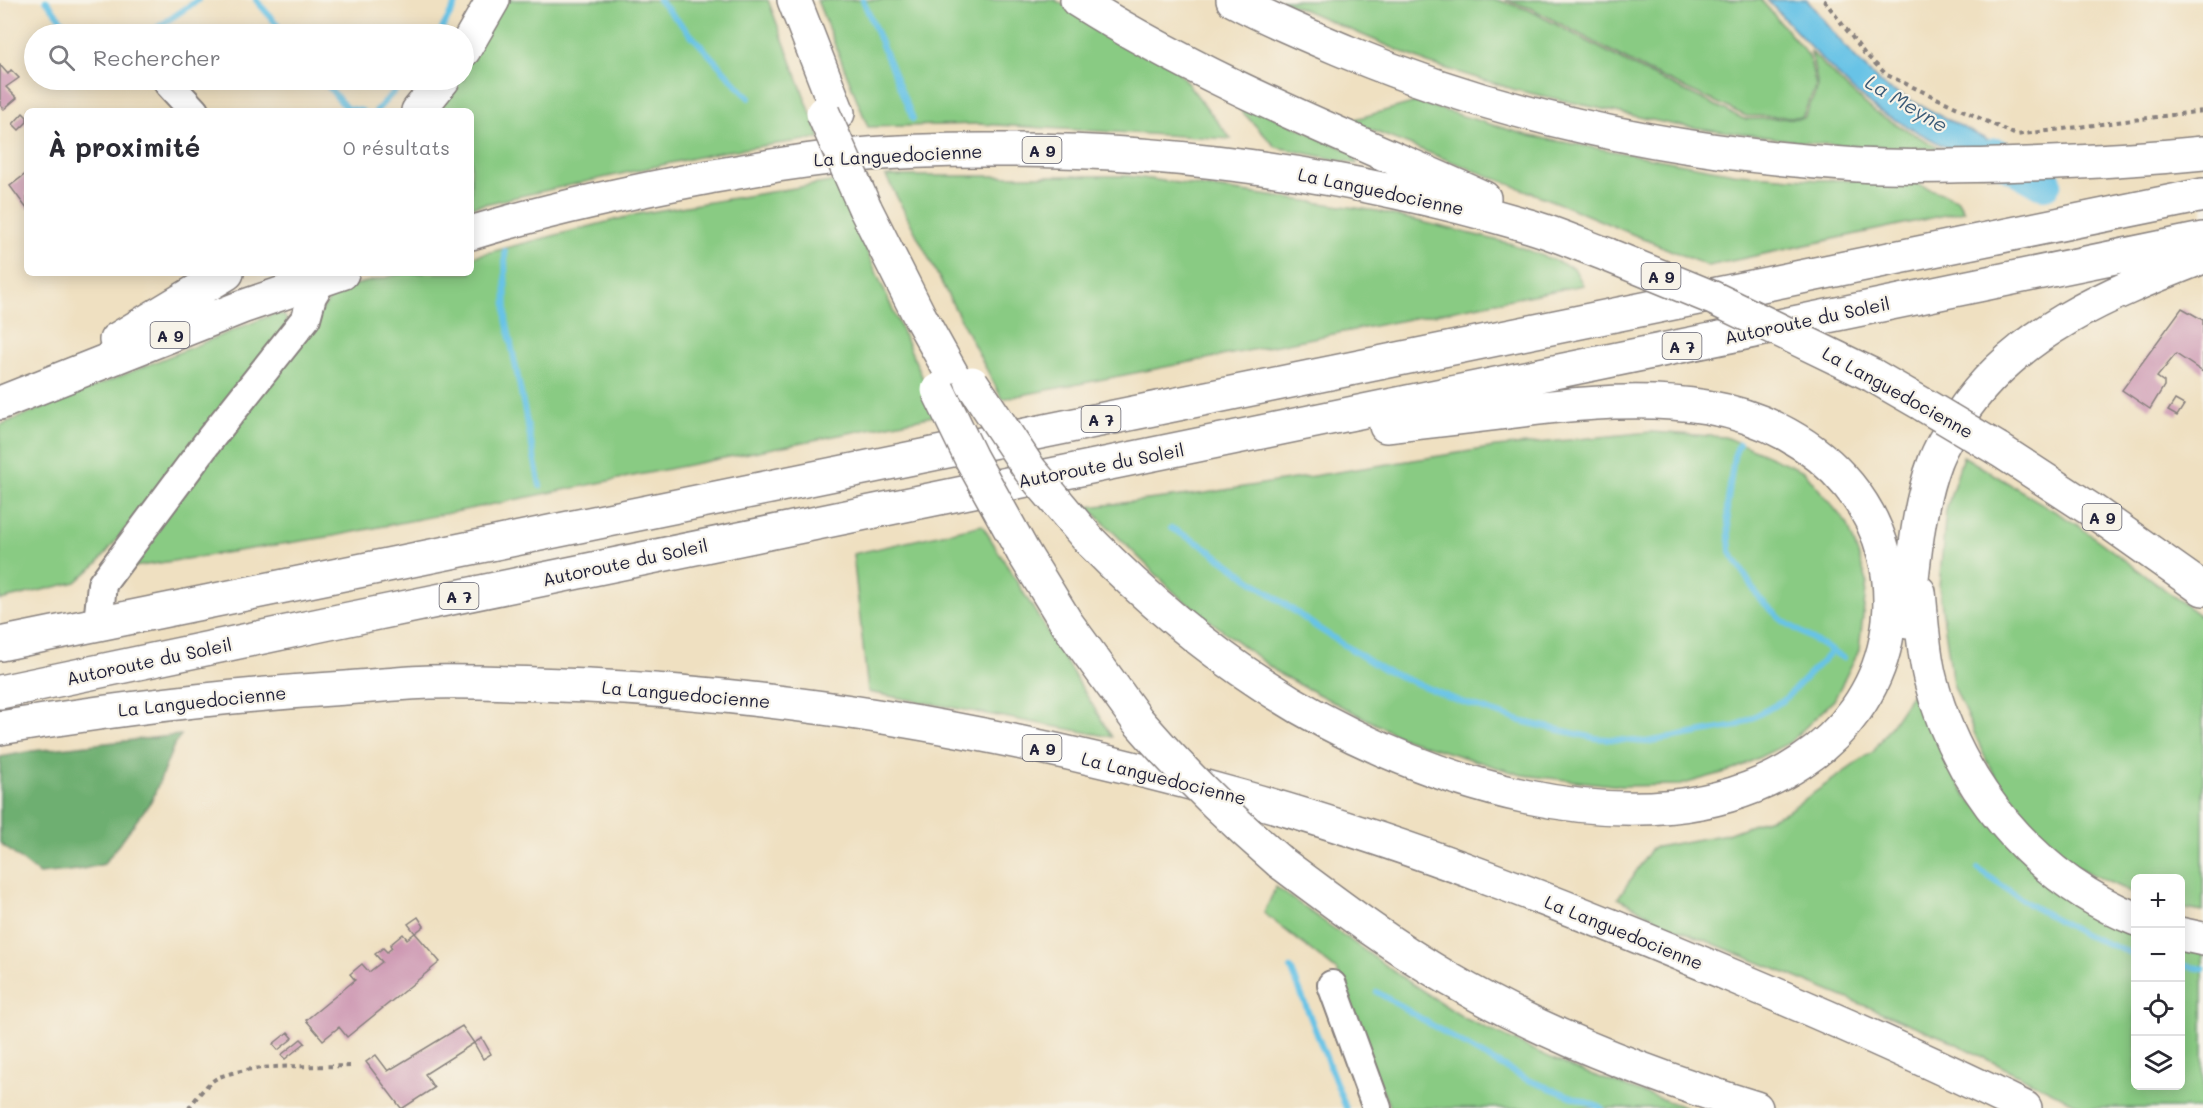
<!DOCTYPE html>
<html lang="fr">
<head>
<meta charset="utf-8">
<style>
	body { margin:0; font-family:Mali,sans-serif; background:#f7f7f7; color:#2b2b33 }
	.controls { position:absolute; right:18px; bottom:18px; display:grid; overflow:hidden; border-radius:9px; box-shadow:0 3px 15px #0003 }
	.controls button { width:54px; height:54px; display:grid; place-items:center; padding:0; border:0; border-bottom:2px solid #e1e1e2; background:#fff; color:#2b2b33; font:30px sans-serif }
	.list { margin:0; padding:0; list-style:none }
	h2 { display:flex; justify-content:space-between; align-items:center; height:78px; margin:0; padding:0 24px; font-size:26px }
	h2 small { font-size:20px; font-weight:400; color:#7c7c81 }
	.icon { flex:none; width:33px; height:33px; fill:none; stroke:currentColor; stroke-width:2; stroke-linecap:round; stroke-linejoin:round }
	.map { position:relative; flex:none; width:2203px; height:1108px; overflow:hidden }
	.search { position:absolute; background:#fff; box-shadow:0 3px 15px #0003; left:24px; top:24px; width:450px; height:66px; display:flex; align-items:center; gap:15px; box-sizing:border-box; padding:0 21px; border-radius:33px; color:#7c7c81; font-size:22px }
	.panel { position:absolute; background:#fff; box-shadow:0 3px 15px #0003; left:24px; top:108px; width:450px; height:168px; border-radius:9px }
	.map>svg:first-child { display:block }
</style>
</head>
<body>
<div class="map">
<svg width="2203" height="1108" viewBox="0 0 2203 1108">
	<rect width="100%" height="100%" fill="#f7f3e8"/>
	<filter id="ink" filterUnits="userSpaceOnUse"><feTurbulence type="fractalNoise" baseFrequency=".0167" numOctaves="2"/><feDisplacementMap in="SourceGraphic" scale="12" xChannelSelector="R" yChannelSelector="G"/><feConvolveMatrix kernelMatrix="1 2 1 2 8 2 1 2 1" color-interpolation-filters="sRGB"/></filter>
	<filter id="wash" filterUnits="userSpaceOnUse"><feTurbulence type="fractalNoise" baseFrequency=".008" numOctaves="4" result="noise"/><feDisplacementMap in="SourceGraphic" scale="24" xChannelSelector="R" yChannelSelector="G"/><feGaussianBlur stdDeviation="1.35" result="paint"/><feColorMatrix in="noise" values="0 0 0 0 0 0 0 0 0 0 0 0 0 0 0 0 0 1.4 0 .05"/><feComposite in="paint" operator="in"/></filter>
	<g filter="url(#wash)">
		<rect width="100%" height="100%" fill="#efe0c1"/>
		<path fill="#89cb83" stroke="#56765f" stroke-width="1.5" d="M 503,0 L 768,0 L 820,138 L 721,152 L 471,207 L 471,111 L 429,111 L 452,80 L 464,80 L 464,63 Z
			M 817,0 L 1055,0 L 1174,66 L 1231,139 L 979,124 L 868,127 Z
			M 1281,0 L 1497,0 L 1529,10 L 1641,70 L 1744,119 L 1804,118 L 1818,87 L 1811,52 L 1848,89 L 1876,113 L 1941,149 L 1819,144 L 1675,125 L 1516,90 L 1428,63 Z
			M 1505,0 L 1761,0 L 1809,56 L 1816,86 L 1802,117 L 1746,116 L 1646,70 L 1531,8 Z
			M 1226,95 L 1352,152 L 1357,164 L 1276,147 Z
			M 1416,102 L 1530,136 L 1739,174 L 1819,180 L 1907,180 L 1957,199 L 1964,211 L 1708,266 L 1568,207 L 1348,121 Z
			M 886,176 L 1128,176 L 1377,211 L 1512,244 L 1574,268 L 1583,285 L 1002,399 Z
			M 836,181 L 939,415 L 334,536 L 121,569 L 338,289 L 405,273 L 471,273 L 471,257 L 638,214 Z
			M 276,313 L 285,316 L 289,326 L 98,563 L 76,582 L 0,600 L 0,425 Z
			M 1651,432 L 1725,437 L 1804,471 L 1848,525 L 1867,581 L 1859,650 L 1834,700 L 1789,743 L 1733,770 L 1680,785 L 1621,786 L 1522,775 L 1405,739 L 1281,675 L 1178,596 L 1088,507 L 1206,493 L 1496,447 Z
			M 1963,456 L 2076,524 L 2203,618 L 2203,912 L 2181,908 L 2180,878 L 2136,878 L 2135,894 L 2076,867 L 2020,818 L 1987,762 L 1953,684 L 1939,587 L 1946,511 Z
			M 982,525 L 1112,737 L 868,692 L 853,554 Z
			M 1912,694 L 1966,797 L 2135,931 L 2136,1086 L 2180,1086 L 2181,945 L 2203,952 L 2203,1108 L 2084,1108 L 1949,1040 L 1670,926 L 1618,898 L 1652,848 L 1727,834 L 1786,812 L 1874,751 Z
			M 1276,887 L 1400,976 L 1464,1018 L 1573,1068 L 1687,1108 L 1390,1108 L 1356,1029 L 1337,971 L 1264,913 Z"/>
		<path fill="#6eaf71" stroke="#486856" stroke-width="1.5" d="M 181,735 L 174,745 L 152,800 L 104,864 L 78,870 L 39,874 L 0,843 L 0,757 L 32,751 Z"/>
		<path fill="#68c3e6" stroke="#457290" stroke-width="1.5" d="M 1767,0 L 1807,0 C 1833,31 1856,64 1889,89 L 2003,148 L 1951,150 L 1879,111 L 1853,90 L 1822,59 Z"/>
		<g fill="none" stroke-linecap="round" stroke-linejoin="round">
			<path stroke="#68c3e6" stroke-width="6" d="M 46,0 L 72,34
				M 256,0 L 285,34
				M 659,0 L 749,98
				M 863,0 L 913,119
				M 148,34 L 198,0
				M 439,34 L 458,0
				M 323,80 L 346,108 L 362,111
				M 376,111 L 405,80
				M 505,251 L 506,319 L 540,486
				M 1739,444 L 1734,456 L 1727,507 L 1730,551 L 1759,598 L 1783,621 L 1843,658
				M 1171,528 L 1202,545 L 1318,628 L 1382,669 L 1459,701 L 1524,722 L 1595,738 L 1646,742 L 1737,726 L 1783,701 L 1832,651
				M 1978,869 L 2030,905 L 2085,935 L 2136,955
				M 2180,965 L 2203,969
				M 1291,968 L 1346,1108
				M 1377,992 L 1475,1051 L 1528,1080 L 1602,1108"/>
			<path stroke="#68c3e6" stroke-width="36" d="M 1996,156 L 2044,182"/>
		</g>
		<g id="blocks">
			<path fill="#cc95b1" d="M 0,65 L 8,74 L 11,70 L 19,78 L 6,87 L 17,98 L 4,109 L 0,105 Z
				M 23,113 L 27,117 L 27,122 L 19,130 L 13,124 Z
				M 27,173 L 27,209 L 10,186 Z
				M 2182,308 L 2203,320 L 2203,372 L 2176,354 L 2157,377 L 2164,382 L 2164,386 L 2150,409 L 2122,390 Z
				M 2175,400 L 2184,405 L 2177,416 L 2168,411 Z
				M 418,917 L 424,926 L 415,933 L 408,924 Z
				M 415,933 L 440,962 L 347,1037 L 339,1027 L 323,1040 L 306,1020 L 355,980 L 350,974 L 362,964 L 369,972 L 382,962 L 375,954 L 383,948 L 387,952 L 392,948 L 390,945 L 403,934 L 407,939 Z
				M 462,1026 L 474,1043 L 425,1074 L 434,1088 L 403,1108 L 401,1108 L 366,1062 L 376,1055 L 388,1071 Z
				M 288,1032 L 293,1038 L 278,1050 L 273,1044 Z
				M 482,1038 L 491,1054 L 483,1059 L 474,1043 Z
				M 301,1039 L 305,1043 L 285,1059 L 281,1055 Z"/>
		</g>
	</g>
	<g filter="url(#ink)">
		<use href="#blocks" fill-opacity="0" stroke="#88817e" stroke-width="1.5"/>
		<g fill="none" stroke-linecap="round" stroke-linejoin="round">
			<g stroke="#88817e" stroke-width="32">
				<path id="minor" d="M 169,84 L 194,111
					M 98,624 L 102,584 L 210,439 L 306,318 L 312,296 L 322,280
					M 1332,985 L 1377,1108"/>
			</g>
			<g stroke="#88817e" stroke-width="36">
				<path id="highway" d="M 794,0 L 838,113
					M 1077,0 C 1205,81 1346,136 1484,198
					M 1233,0 C 1270,20 1309,36 1347,52 C 1510,120 1682,154 1858,165 C 1904,168 1951,166 1998,165 C 2066,163 2135,160 2203,153
					M 464,50 L 493,0
					M 418,111 L 443,80
					M 865,208 L 919,315 L 959,387
					M 471,233 C 549,209 629,192 709,177 C 759,168 808,159 858,155 C 901,151 944,150 986,150 C 1169,148 1351,174 1526,225 C 1554,233 1581,245 1608,255
					M 116,340 L 227,273
					M 1872,375 L 1924,405
					M 0,403 L 242,307 L 342,273
					M 1998,449 L 2093,511 L 2203,589
					M 1089,540 C 1142,594 1198,643 1262,684 C 1402,777 1646,865 1801,762 C 1844,734 1876,691 1886,640 C 1910,519 1822,426 1707,407 C 1644,397 1584,403 1522,410 C 1476,416 1431,421 1386,426
					M 1023,552 L 1066,622 L 1138,721
					M 1919,592 C 1922,621 1923,650 1930,678 C 1957,784 2033,878 2136,919
					M 1907,622 C 1914,569 1916,511 1935,461 C 1941,445 1950,431 1959,417 C 2015,331 2111,293 2203,257
					M 0,644 L 2203,195
					M 0,692 L 339,621 L 2203,239
					M 0,728 C 115,709 230,695 346,688 C 374,686 402,683 430,682 C 482,681 535,684 588,686 C 809,696 1029,737 1242,797 C 1411,844 1575,909 1737,978 C 1834,1019 1930,1061 2025,1108
					M 1280,862 C 1335,903 1390,945 1449,979 C 1545,1035 1651,1076 1756,1108
					M 2180,934 L 2203,939"/>
			</g>
			<path stroke="#88817e" stroke-width="4" stroke-dasharray="4.5 4.5" stroke-linecap="butt" d="M 1824,0 L 1864,53 L 1887,75 L 2016,135 L 2203,111
				M 189,1108 C 197,1097 209,1080 222,1076 C 260,1063 313,1067 353,1066"/>
			<use href="#minor" stroke="#fff" stroke-width="28"/>
			<use href="#highway" stroke="#fff" stroke-width="33"/>
			<g stroke="#88817e" stroke-width="36" stroke-linecap="butt">
				<path id="highway-bridge" d="M 823,113 L 865,208
					M 1608,255 L 1713,298 L 1872,375
					M 972,383 L 1030,470 L 1089,540
					M 938,390 L 971,458 L 1023,552
					M 1924,405 L 1998,449
					M 1138,721 C 1182,772 1229,818 1280,862"/>
			</g>
			<use href="#highway-bridge" stroke="#fff" stroke-width="33"/>
		</g>
	</g>
	<g text-anchor="middle" dominant-baseline="central" stroke-width="4.5" stroke-linejoin="round" paint-order="stroke">
		<g fill="#f7f3e8" stroke="#62616f" stroke-width="1.5">
			<rect x="1022.5" y="137" width="39" height="26" rx="4.5"/>
			<rect x="1641.5" y="263" width="39" height="26" rx="4.5"/>
			<rect x="150.5" y="322" width="39" height="26" rx="4.5"/>
			<rect x="1662.5" y="333" width="39" height="26" rx="4.5"/>
			<rect x="1081.5" y="406" width="39" height="26" rx="4.5"/>
			<rect x="2082.5" y="504" width="39" height="26" rx="4.5"/>
			<rect x="439.5" y="583" width="39" height="26" rx="4.5"/>
			<rect x="1022.5" y="735" width="39" height="26" rx="4.5"/>
		</g>
		<g font-size="16" font-weight="bold" fill="#22223b">
			<text x="1042" y="150">A 9</text>
			<text x="1661" y="276">A 9</text>
			<text x="170" y="335">A 9</text>
			<text x="1682" y="346">A 7</text>
			<text x="1101" y="419">A 7</text>
			<text x="2102" y="517">A 9</text>
			<text x="459" y="596">A 7</text>
			<text x="1042" y="748">A 9</text>
		</g>
		<g font-size="18" fill="#22223b" stroke="#f7f3e8">
			<text transform="translate(898 155) rotate(-3)">La Languedocienne</text>
			<text transform="translate(1381 191) rotate(12)">La Languedocienne</text>
			<text transform="translate(1807 320) rotate(-12)">Autoroute du Soleil</text>
			<text transform="translate(1898 392) rotate(29)">La Languedocienne</text>
			<text transform="translate(1101 465) rotate(-11)">Autoroute du Soleil</text>
			<text transform="translate(625 562) rotate(-12)">Autoroute du Soleil</text>
			<text transform="translate(149 661) rotate(-12)">Autoroute du Soleil</text>
			<text transform="translate(686 694) rotate(5)">La Languedocienne</text>
			<text transform="translate(202 701) rotate(-6)">La Languedocienne</text>
			<text transform="translate(1164 778) rotate(14)">La Languedocienne</text>
			<text transform="translate(1624 932) rotate(22)">La Languedocienne</text>
		</g>
		<g font-size="20" font-style="italic" fill="#3a5a77" stroke="#f7f3e8">
			<text transform="translate(1907 103) rotate(31)">La Meyne</text>
		</g>
	</g>
</svg>
<div class="controls">
<button>+</button>
<button>−</button>
<button><svg class="icon" aria-label="locate" viewBox="0 0 24 24"><circle cx="12" cy="12" r="6"/><path d="M12 2v4M12 18v4M2 12h4M18 12h4"/></svg></button>
<button><svg class="icon" aria-label="layers" viewBox="0 0 24 24"><path d="M12 4l9 5-9 5-9-5zM3 14l9 5 9-5"/></svg></button>
</div>
<div class="search"><svg class="icon" aria-label="search" viewBox="0 0 24 24"><circle cx="10" cy="10" r="6"/><path d="M15 15l6 6"/></svg>Rechercher</div>
<section class="panel">
<h2>À proximité<small>0 résultats</small></h2>
<ul class="list">
</ul>
</section>
</div>
</body>
</html>
